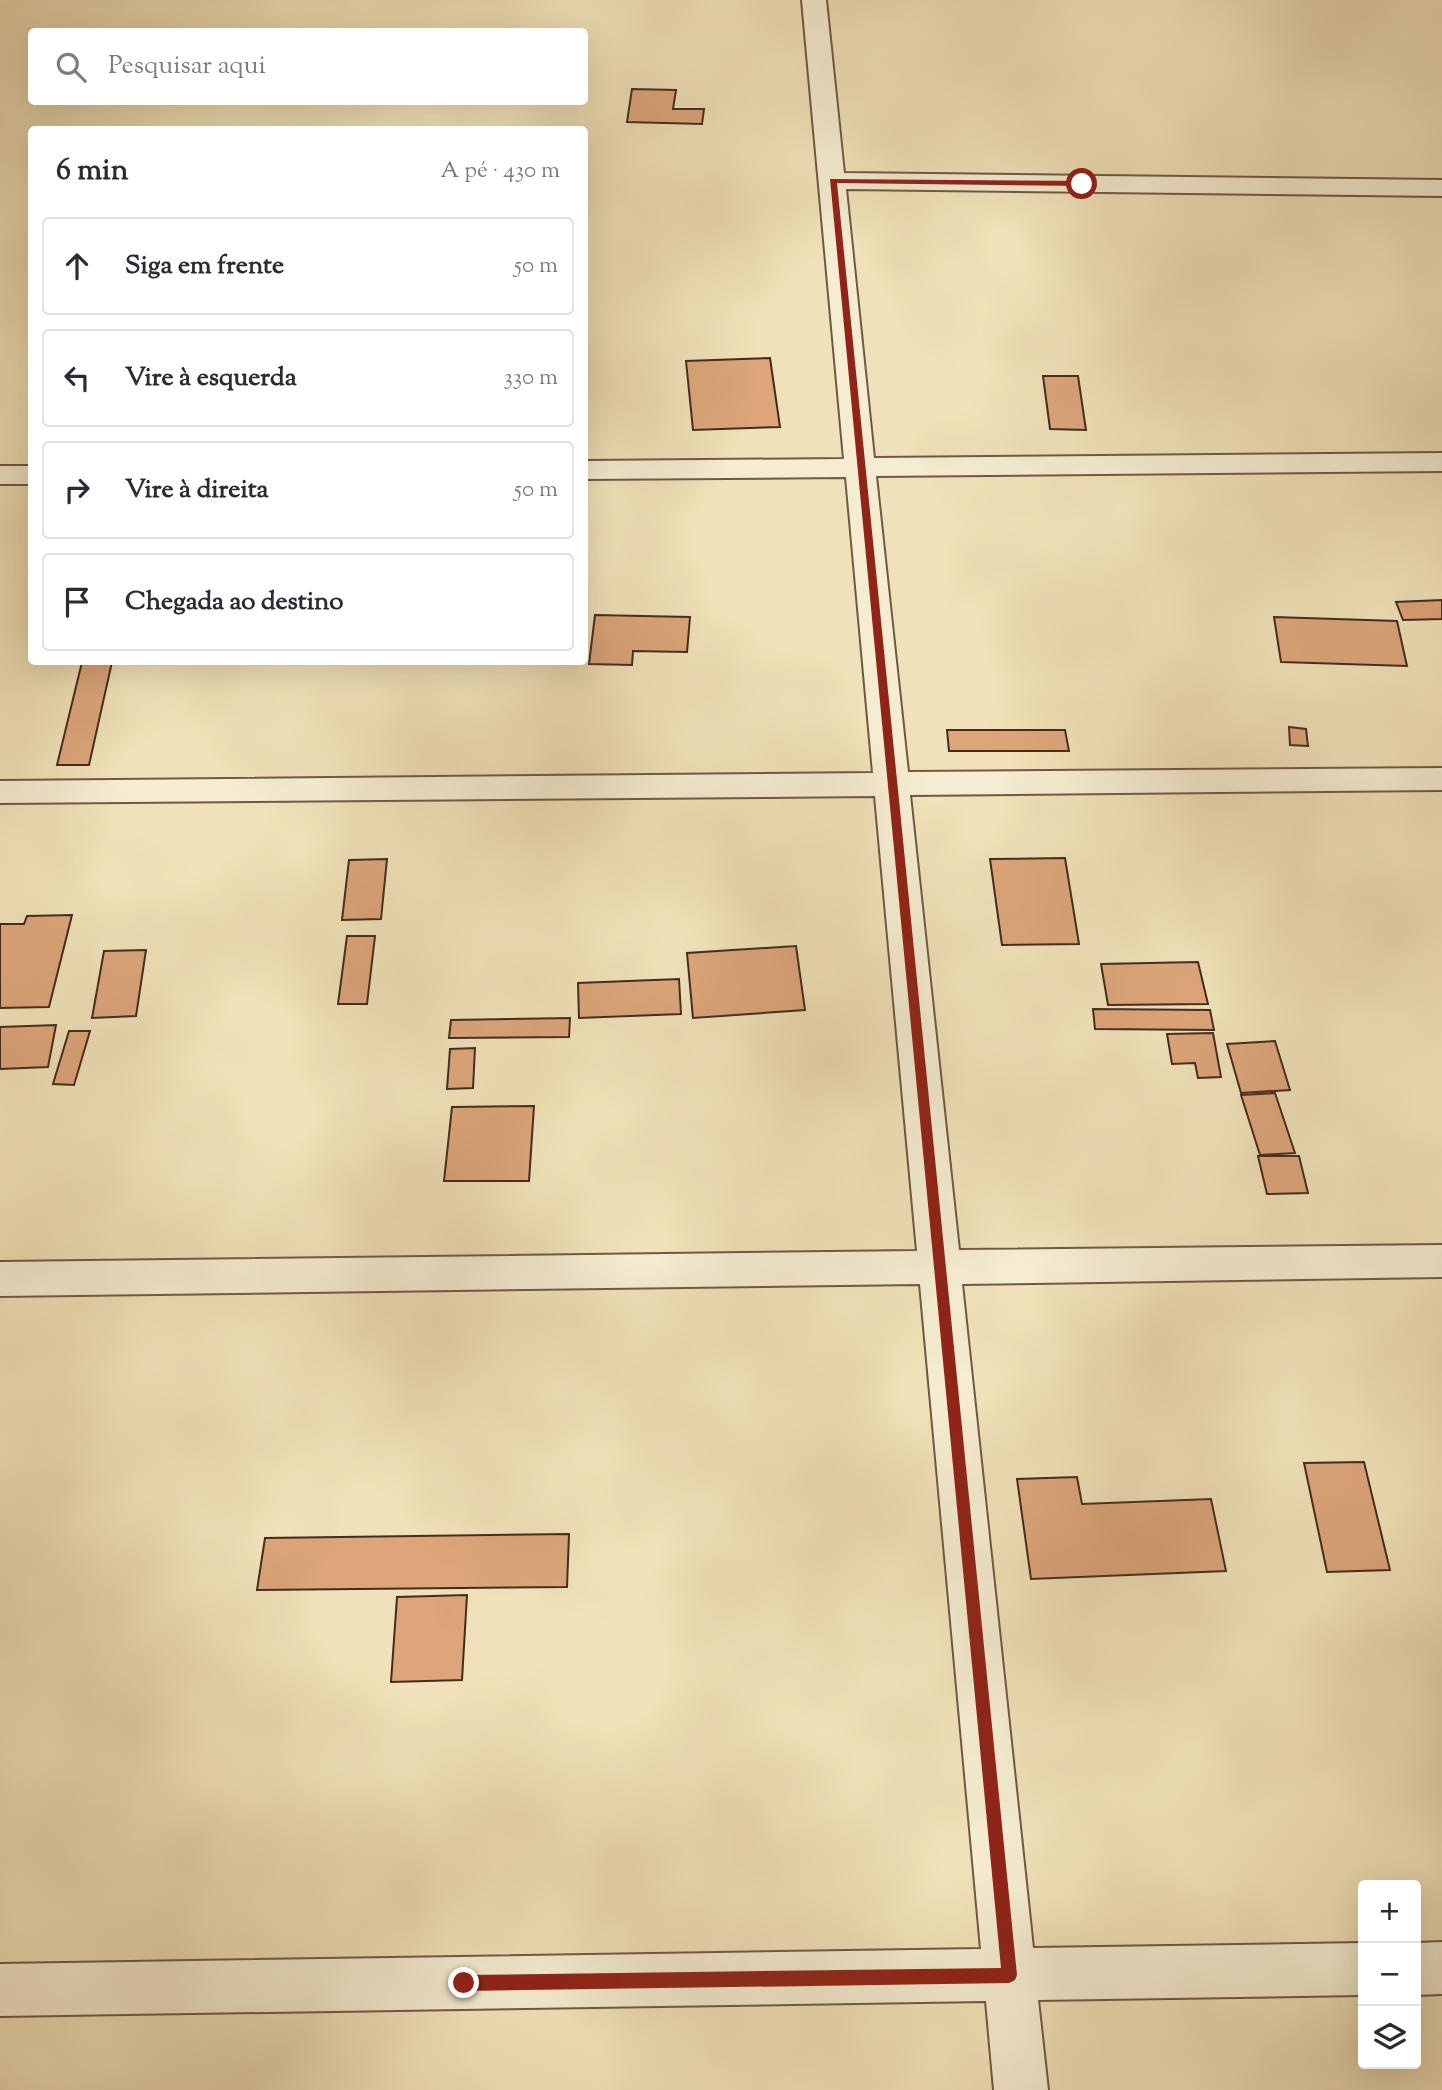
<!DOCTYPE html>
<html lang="pt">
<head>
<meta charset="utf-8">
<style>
	body { margin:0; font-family:"Sorts Mill Goudy",serif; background:#f2f2f3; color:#2b2b33 }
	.controls { position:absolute; right:21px; bottom:21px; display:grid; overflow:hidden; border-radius:7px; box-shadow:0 7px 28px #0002 }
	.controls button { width:63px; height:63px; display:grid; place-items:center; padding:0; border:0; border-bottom:2px solid #e1e1e2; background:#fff; color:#2b2b33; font:35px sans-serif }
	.stop { position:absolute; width:21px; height:21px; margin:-16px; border:5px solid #8f2418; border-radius:50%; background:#fff }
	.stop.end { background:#8f2418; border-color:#fff; box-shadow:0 2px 7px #0008 }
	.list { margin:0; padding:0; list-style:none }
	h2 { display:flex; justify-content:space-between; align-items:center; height:91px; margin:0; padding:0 28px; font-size:30px }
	h2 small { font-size:23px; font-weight:400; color:#7c7c81 }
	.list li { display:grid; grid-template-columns:46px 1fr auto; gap:21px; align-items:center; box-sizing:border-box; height:98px; margin:0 14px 14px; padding:0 14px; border:2px solid #e1e1e2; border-radius:7px }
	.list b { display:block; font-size:26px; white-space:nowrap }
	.list em { font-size:23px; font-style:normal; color:#7c7c81 }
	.icon { flex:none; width:38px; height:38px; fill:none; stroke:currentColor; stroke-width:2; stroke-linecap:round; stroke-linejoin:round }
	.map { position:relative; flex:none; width:1442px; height:2090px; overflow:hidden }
	.search { position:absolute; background:#fff; box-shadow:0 7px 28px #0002; left:28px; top:28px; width:560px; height:77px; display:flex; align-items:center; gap:18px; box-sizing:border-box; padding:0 24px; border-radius:7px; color:#7c7c81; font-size:26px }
	.panel { position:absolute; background:#fff; box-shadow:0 7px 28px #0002; left:28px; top:126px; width:560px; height:539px; border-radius:7px }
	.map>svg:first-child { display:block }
</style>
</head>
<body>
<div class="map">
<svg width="1442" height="2090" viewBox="0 0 1442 2090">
	<rect width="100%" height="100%" fill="#f0e1b8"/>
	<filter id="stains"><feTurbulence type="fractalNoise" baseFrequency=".00286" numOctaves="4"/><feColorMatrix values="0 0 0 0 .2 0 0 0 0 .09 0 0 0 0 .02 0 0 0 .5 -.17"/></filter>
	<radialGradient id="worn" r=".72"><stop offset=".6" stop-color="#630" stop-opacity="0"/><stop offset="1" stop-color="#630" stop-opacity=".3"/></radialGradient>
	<path fill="#dca57a" stroke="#442b1f" stroke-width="2" d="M 632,89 L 676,90 L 673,109 L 704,109 L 702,124 L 627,122 Z
		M 770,358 L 780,427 L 693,430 L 686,361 Z
		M 1043,376 L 1078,376 L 1086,430 L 1050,429 Z
		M 1442,600 L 1442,619 L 1403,620 L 1396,602 Z
		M 595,615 L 690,617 L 687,652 L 633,651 L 632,665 L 589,664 Z
		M 1274,617 L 1397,621 L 1407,666 L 1281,662 Z
		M 82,662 L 112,662 L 89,765 L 57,765 Z
		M 1289,727 L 1306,729 L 1308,746 L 1290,745 Z
		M 947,730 L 1065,730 L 1069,751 L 949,751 Z
		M 1065,858 L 1079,944 L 1002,945 L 990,859 Z
		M 387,859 L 381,919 L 342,920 L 349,860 Z
		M 72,915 L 49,1007 L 0,1008 L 0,924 L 24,924 L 27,916 Z
		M 347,936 L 375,936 L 367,1004 L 338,1004 Z
		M 796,946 L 805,1010 L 693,1018 L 687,953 Z
		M 146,950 L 136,1016 L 92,1018 L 104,951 Z
		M 1198,962 L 1208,1004 L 1108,1005 L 1101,964 Z
		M 679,979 L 681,1014 L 579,1018 L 578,983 Z
		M 1093,1009 L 1210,1010 L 1214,1030 L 1095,1029 Z
		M 570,1018 L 569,1037 L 449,1038 L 451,1020 Z
		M 56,1025 L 48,1067 L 0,1069 L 0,1027 Z
		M 69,1031 L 90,1031 L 74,1085 L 53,1084 Z
		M 1213,1033 L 1221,1077 L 1198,1078 L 1195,1063 L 1172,1064 L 1167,1034 Z
		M 1275,1041 L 1290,1090 L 1241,1093 L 1227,1044 Z
		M 475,1048 L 473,1088 L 447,1089 L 450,1049 Z
		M 1275,1093 L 1295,1153 L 1260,1155 L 1241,1095 Z
		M 534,1106 L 529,1181 L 444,1181 L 452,1107 Z
		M 1258,1156 L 1299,1156 L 1308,1193 L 1267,1194 Z
		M 1364,1462 L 1390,1570 L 1327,1572 L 1304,1463 Z
		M 1077,1477 L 1082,1504 L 1211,1499 L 1226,1571 L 1031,1579 L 1017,1479 Z
		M 569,1534 L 567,1587 L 257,1590 L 265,1538 Z
		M 467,1595 L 462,1680 L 391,1682 L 397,1597 Z"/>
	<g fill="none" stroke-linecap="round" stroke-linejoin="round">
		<g stroke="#6f5845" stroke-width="4">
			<path id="minor" d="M 802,0 L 826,0 L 844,173 L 1442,180 L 1442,196 L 846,189 L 874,458 L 1442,453 L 1442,471 L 876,476 L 908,772 L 1442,768 L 1442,790 L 910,795 L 959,1250 L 1442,1245 L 1442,1277 L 962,1284 L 1033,1948 L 1363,1943 L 1363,1995 L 1038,2000 L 1048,2090 L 994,2090 L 986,2001 L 0,2016 L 0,1964 L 981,1949 L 920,1284 L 0,1296 L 0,1262 L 917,1251 L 875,796 L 0,803 L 0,781 L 873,773 L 846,477 L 584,479 L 584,461 L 844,459 Z
				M 0,466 L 32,466 L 32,484 L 0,484 Z
				M 1442,1942 L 1442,1994 L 1416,1995 L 1416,1943 Z"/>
		</g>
		<use href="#minor" fill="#f5ecd1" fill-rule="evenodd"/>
	</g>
	<path fill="#8f2418" d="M 830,179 L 1082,181 L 1086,184 L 1082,186 L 837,183 L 1017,1975 L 1015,1980 L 1009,1983 L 464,1991 L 458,1988 L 456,1983 L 458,1978 L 464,1975 L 1001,1968 Z"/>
	<rect width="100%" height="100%" filter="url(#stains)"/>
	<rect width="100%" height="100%" fill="url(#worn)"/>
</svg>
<div class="controls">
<button>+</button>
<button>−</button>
<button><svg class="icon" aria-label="layers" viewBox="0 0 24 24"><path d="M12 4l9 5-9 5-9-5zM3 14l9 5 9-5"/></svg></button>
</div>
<div class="stop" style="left:1082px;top:184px"></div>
<div class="stop end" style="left:464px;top:1983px"></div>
<div class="search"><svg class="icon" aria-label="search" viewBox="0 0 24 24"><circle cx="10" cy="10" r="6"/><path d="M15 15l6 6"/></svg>Pesquisar aqui</div>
<section class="panel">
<h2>6 min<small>A pé · 430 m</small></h2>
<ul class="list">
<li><svg class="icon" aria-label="ahead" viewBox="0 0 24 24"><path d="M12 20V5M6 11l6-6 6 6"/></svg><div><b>Siga em frente</b></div><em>50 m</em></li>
<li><svg class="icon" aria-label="left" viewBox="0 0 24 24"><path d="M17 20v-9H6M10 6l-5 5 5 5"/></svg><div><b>Vire à esquerda</b></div><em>330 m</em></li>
<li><svg class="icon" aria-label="right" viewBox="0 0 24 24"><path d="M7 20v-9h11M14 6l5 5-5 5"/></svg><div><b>Vire à direita</b></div><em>50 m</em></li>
<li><svg class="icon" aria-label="arrive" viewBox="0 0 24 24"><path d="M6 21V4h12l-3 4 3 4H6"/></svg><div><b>Chegada ao destino</b></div></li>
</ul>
</section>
</div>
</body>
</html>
